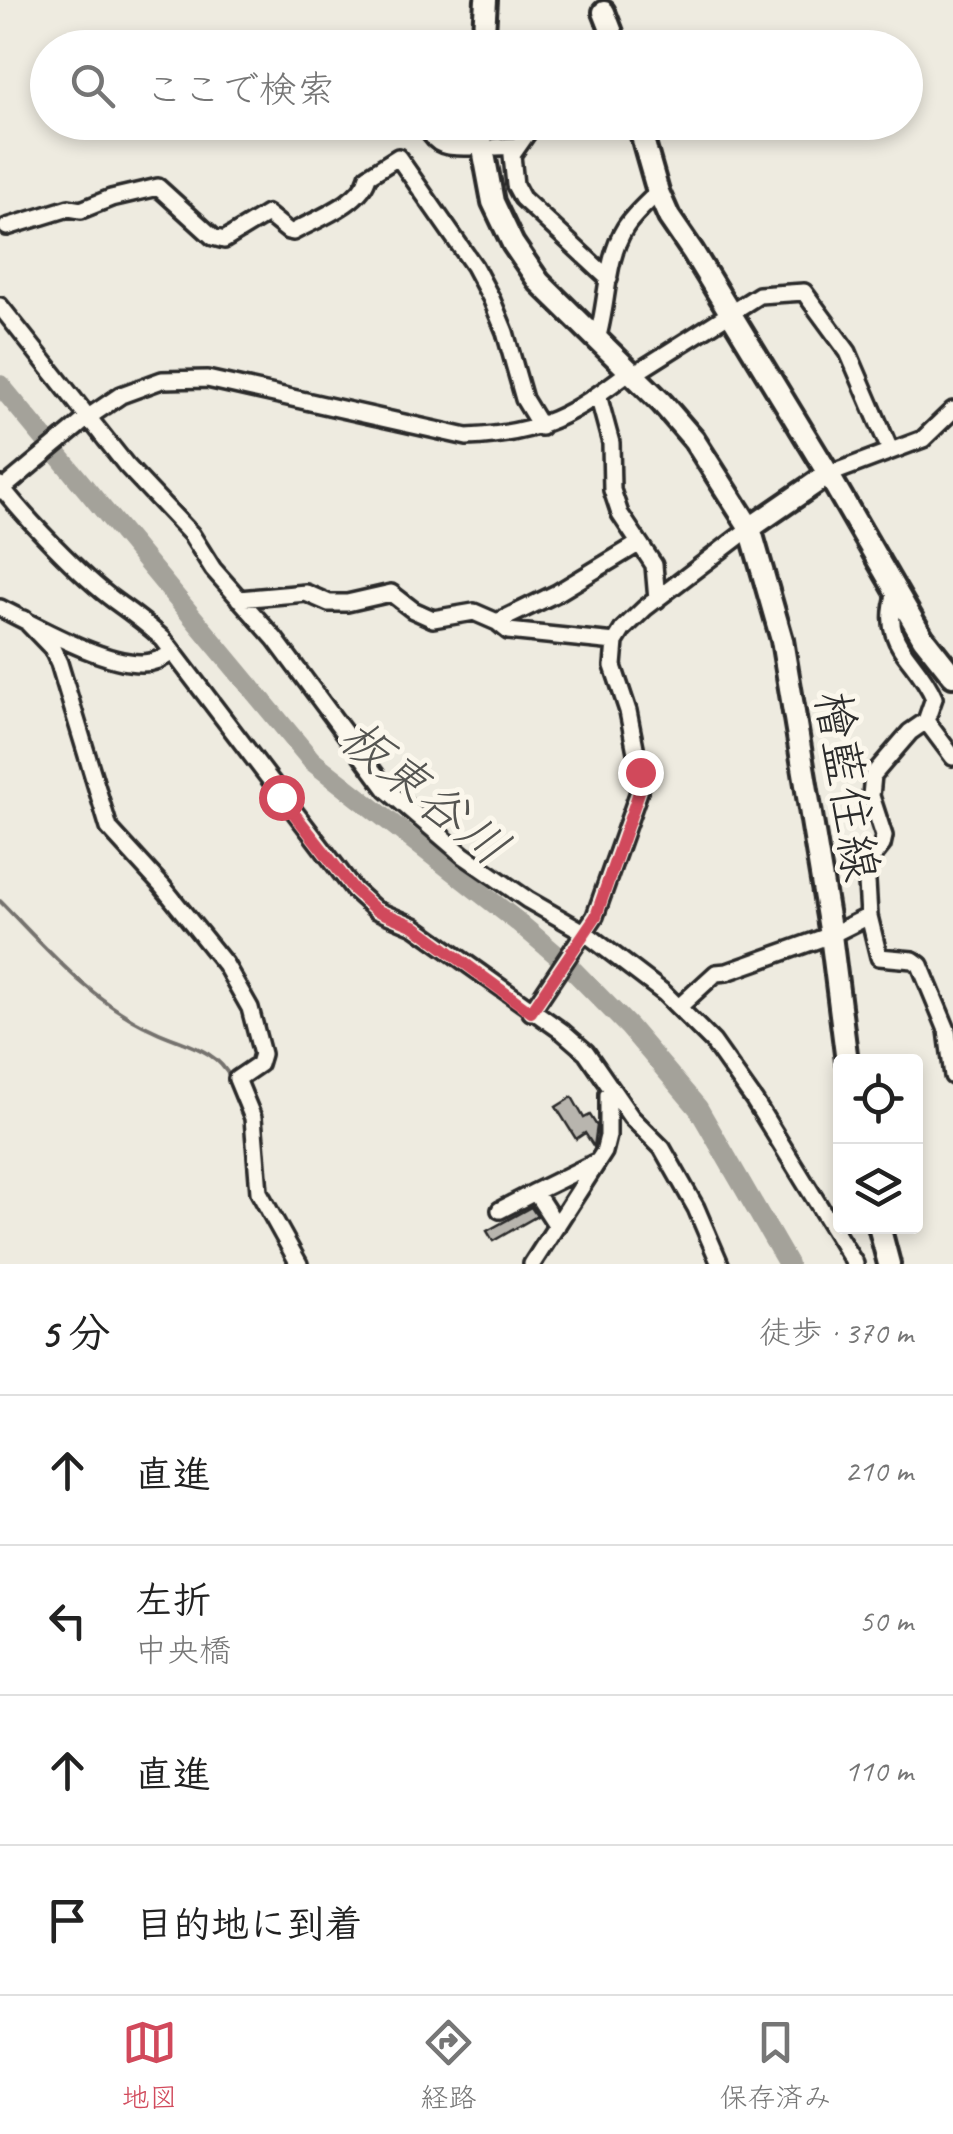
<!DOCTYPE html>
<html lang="ja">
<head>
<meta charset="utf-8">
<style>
	body { margin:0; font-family:Caveat,"Klee One",sans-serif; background:#f6f6f6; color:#222 }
	.controls { position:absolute; right:30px; bottom:30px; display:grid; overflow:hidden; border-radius:10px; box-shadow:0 5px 15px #0003 }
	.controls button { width:90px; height:90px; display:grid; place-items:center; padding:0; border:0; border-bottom:2px solid #e0e0e0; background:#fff; color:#222; font:50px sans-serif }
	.stop { position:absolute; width:30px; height:30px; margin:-22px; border:8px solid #d1495b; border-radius:50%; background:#fff }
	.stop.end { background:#d1495b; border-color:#fff; box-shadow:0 2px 10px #0008 }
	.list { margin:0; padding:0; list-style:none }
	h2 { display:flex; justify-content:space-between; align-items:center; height:130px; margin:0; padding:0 40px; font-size:42px }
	h2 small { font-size:32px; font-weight:400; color:#767676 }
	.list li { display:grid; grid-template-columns:65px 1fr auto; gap:30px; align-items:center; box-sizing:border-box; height:150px; padding:0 40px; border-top:2px solid #e0e0e0 }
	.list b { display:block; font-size:38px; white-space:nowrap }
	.list p { margin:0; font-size:32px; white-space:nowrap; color:#767676 }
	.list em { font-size:32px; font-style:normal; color:#767676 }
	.icon { flex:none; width:55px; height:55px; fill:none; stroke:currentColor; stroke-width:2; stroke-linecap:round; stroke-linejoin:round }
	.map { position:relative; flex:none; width:953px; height:1264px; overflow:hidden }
	.search { position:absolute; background:#fff; box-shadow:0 5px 15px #0003; left:30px; right:30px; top:30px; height:110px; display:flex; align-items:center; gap:25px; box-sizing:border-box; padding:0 35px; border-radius:55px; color:#767676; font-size:38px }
	.sheet { height:730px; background:#fff }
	nav { display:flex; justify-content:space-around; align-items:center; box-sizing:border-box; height:140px; border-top:2px solid #e0e0e0; background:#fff; font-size:28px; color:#767676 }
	nav a { display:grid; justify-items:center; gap:5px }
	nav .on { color:#d1495b }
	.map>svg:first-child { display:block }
</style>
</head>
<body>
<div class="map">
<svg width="953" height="1264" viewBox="0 0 953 1264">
	<rect width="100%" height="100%" fill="#eeebe0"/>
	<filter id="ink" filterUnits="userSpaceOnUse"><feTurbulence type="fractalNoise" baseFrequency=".01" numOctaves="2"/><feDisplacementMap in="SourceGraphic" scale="20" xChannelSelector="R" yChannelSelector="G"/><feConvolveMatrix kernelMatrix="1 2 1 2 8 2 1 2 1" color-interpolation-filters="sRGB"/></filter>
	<g filter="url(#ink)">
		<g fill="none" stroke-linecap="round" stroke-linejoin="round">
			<path stroke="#74726e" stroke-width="4" d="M 0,901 C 46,948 93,1004 155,1031 C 184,1045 216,1048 231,1079
				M 248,1140 L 251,1185"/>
			<path stroke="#a4a29a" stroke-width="20" d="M 0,385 L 312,761 L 518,922 L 566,963 L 629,1027 L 698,1108 L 788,1264"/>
		</g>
		<path fill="#b8b5ae" stroke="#2b2b2b" stroke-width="2.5" d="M 572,1097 L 584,1118 L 590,1115 L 597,1126 L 594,1147 L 585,1133 L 576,1139 L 556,1107 Z
			M 531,1207 L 537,1216 L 493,1241 L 487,1231 Z"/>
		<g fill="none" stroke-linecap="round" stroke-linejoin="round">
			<g stroke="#2b2b2b" stroke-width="22">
				<path id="minor" d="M 428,122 L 427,128 C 437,149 450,147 471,147
					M 535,122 L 512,155 L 515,185 L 522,198 L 609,279
					M 496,147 L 518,146
					M 7,227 L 69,208 L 81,210 L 111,198 L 158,187 L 213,237 L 224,240 L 267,214 L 288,231 L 293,232 C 316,219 362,203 368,176 L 398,157 L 474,266 L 491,298 L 505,332 L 524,399 L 541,427
					M 0,306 L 126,465 L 191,534 L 213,569 L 275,639 L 387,790 L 463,855 L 528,900 L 584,932 L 664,993 L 713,1042 L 754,1100 L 855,1264
					M 597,339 C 608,304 605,260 625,228 C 633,215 647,203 658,192
					M 634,374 L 759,295 L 804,292 L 848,352 L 890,450
					M 598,395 L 611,443 L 612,490 L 620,514 L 654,565 L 657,600
					M 827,475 L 923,439 L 953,410
					M 0,485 C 24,517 82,577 115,601 C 132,613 147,624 163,639 L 354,890 L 376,910 L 414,926 L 563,1032 L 586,1052 L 631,1117 L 662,1148 L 696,1208 L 720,1264
					M 0,491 L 90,416 L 121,395 L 162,380 L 207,379 L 467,437 C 541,434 572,415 630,371
					M 896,592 C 879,646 915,654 934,698 L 926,721 L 910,732 L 873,775 L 871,796 L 884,836 L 882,845 L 866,865 L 869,916 L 879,957 L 913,960 L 920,965 L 947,1030 L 953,1076
					M 239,599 L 306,593 L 329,603 L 347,603 L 391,593 L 413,610 L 433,619 L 474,612 L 497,622 L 557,593 L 638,544
					M 0,608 C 37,626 102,664 142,663 C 154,663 163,658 172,653
					M 24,619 L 52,648 L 59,663 L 109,828 L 162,886 L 225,964 L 250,1008 L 262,1054 L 259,1064 L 237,1079 L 253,1118 L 259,1192 L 299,1264
					M 497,622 L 508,631 L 615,642
					M 926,721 L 953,757
					M 680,1006 L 716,973 L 727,972 L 831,935 L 869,916
					M 531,1012 L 595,916 L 642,783 L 628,711 L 613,666 L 615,642 L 623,629 L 645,608 L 750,528
					M 500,1210 L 535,1192
					M 557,1226 L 535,1192 L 594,1163
					M 532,1264 L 604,1152 L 608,1136 L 608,1094 L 612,1090"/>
			</g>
			<g stroke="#2b2b2b" stroke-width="28">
				<path id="major" d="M 604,12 L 618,48
					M 483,48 L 486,0
					M 478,122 L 493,202 L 513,244 L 539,282 L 662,403 L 694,440 L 750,528 L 782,640 L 831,935 L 847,1062
					M 638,122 L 658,192 L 669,217 L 693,252 L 823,465 L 923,638 L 953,676
					M 750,528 L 827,475
					M 879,1226 L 889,1264"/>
			</g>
			<use href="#minor" stroke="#fbf7ec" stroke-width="15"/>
			<use href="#major" stroke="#fbf7ec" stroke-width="20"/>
		</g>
	</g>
	<g fill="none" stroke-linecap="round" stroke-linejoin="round" filter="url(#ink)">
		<path stroke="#d1495b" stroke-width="12" d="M 281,797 L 354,890 L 376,910 L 414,926 L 531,1012 L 596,916 L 637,798 L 642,783 L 640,772"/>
	</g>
	<g text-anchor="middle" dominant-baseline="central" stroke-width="10" stroke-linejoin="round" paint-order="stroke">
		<g font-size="48" fill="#2b2b2b" stroke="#fbf7ec">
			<text transform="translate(847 786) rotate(81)">檜藍住線</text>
		</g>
		<g font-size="50" font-style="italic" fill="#555552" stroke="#fbf7ec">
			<text transform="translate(424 792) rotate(39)">板東谷川</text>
		</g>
	</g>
</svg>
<div class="controls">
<button><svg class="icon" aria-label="locate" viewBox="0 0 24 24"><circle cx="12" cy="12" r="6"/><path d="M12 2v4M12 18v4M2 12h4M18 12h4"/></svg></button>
<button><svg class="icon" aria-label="layers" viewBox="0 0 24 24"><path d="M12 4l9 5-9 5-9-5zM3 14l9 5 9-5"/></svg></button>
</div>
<div class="stop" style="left:281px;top:797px"></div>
<div class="stop end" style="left:640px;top:772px"></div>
<div class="search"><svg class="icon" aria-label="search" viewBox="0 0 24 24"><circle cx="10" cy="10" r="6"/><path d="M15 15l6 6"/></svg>ここで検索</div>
</div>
<section class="sheet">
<h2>5 分<small>徒歩 · 370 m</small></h2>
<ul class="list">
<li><svg class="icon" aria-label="ahead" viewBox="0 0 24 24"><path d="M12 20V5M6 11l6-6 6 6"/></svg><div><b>直進</b></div><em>210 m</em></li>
<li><svg class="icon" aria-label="left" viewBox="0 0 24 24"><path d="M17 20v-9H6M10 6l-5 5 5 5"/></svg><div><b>左折</b><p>中央橋</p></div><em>50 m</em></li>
<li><svg class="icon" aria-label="ahead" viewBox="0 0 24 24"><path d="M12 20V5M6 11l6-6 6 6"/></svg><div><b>直進</b></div><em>110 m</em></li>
<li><svg class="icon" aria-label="arrive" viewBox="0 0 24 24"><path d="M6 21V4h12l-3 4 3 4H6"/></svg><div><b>目的地に到着</b></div></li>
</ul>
</section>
<nav>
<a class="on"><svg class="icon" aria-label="map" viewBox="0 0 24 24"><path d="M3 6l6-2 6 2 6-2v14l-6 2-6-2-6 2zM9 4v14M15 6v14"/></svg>地図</a>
<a><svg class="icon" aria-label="directions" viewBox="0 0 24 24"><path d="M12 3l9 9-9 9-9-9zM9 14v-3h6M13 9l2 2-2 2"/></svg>経路</a>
<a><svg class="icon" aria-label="saved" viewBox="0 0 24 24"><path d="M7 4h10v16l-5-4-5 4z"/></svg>保存済み</a>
</nav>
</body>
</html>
